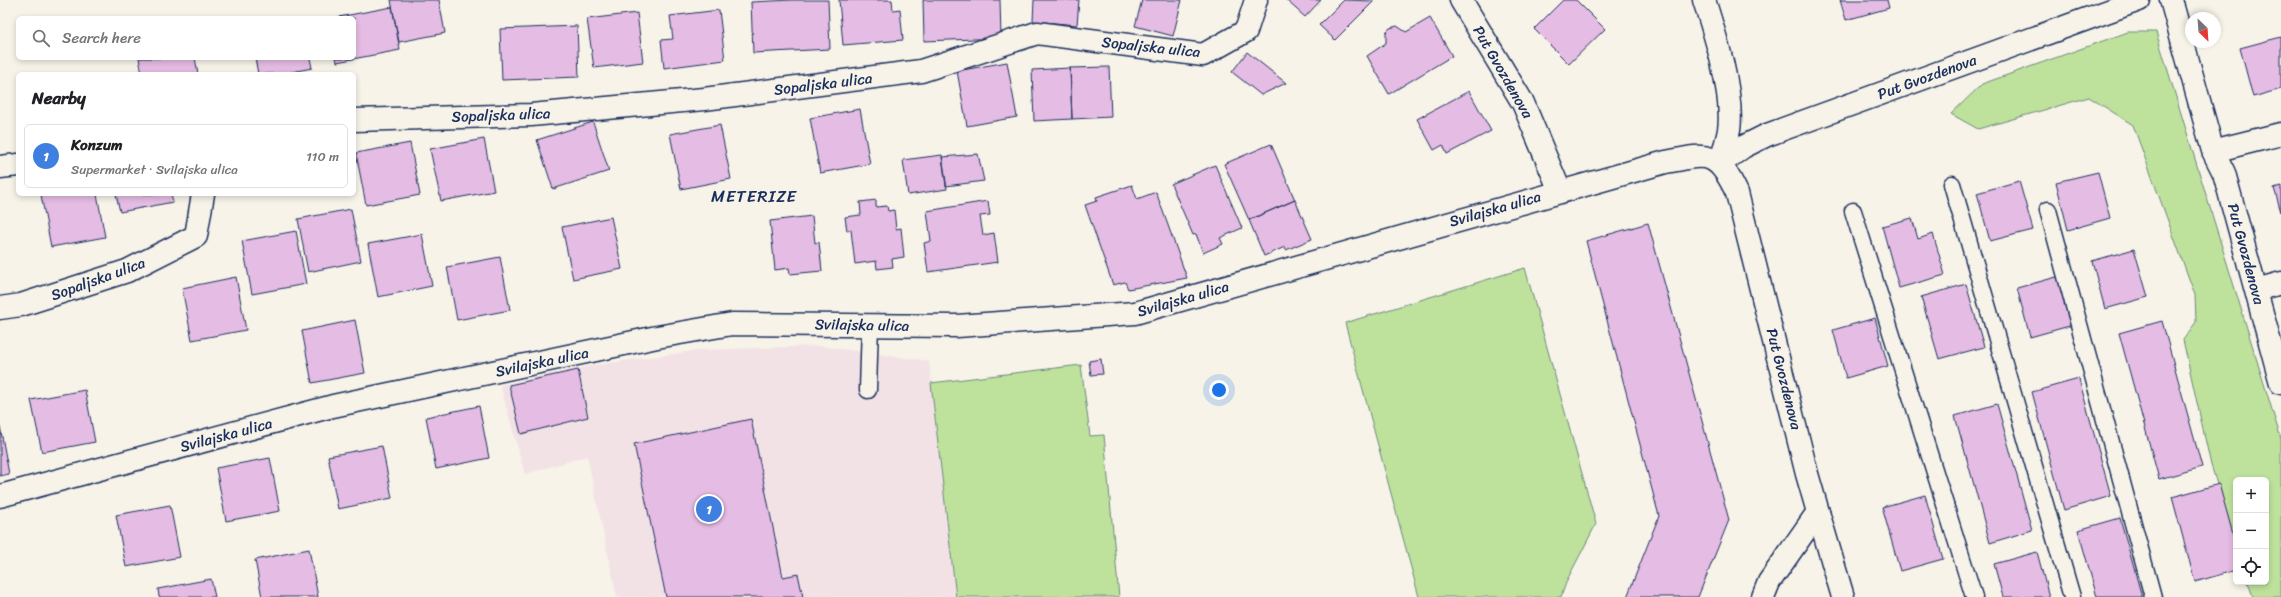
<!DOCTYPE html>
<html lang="en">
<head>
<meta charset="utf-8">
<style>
	body { margin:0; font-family:Sriracha,sans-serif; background:#f2f2f2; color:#202124 }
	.controls { position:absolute; right:12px; bottom:12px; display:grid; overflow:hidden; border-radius:6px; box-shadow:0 2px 6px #0003 }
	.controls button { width:36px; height:36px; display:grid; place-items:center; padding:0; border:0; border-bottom:1px solid #e0e0e0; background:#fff; color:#202124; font:20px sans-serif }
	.compass { position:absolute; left:2185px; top:12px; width:36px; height:36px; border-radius:50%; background:#fff; box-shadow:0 2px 6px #0003; rotate:155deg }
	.you { position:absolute; left:1219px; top:390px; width:14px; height:14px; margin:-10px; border:3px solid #fff; border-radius:50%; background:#1a73e8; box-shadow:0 0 0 6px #1a73e833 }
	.badge { display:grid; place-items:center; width:26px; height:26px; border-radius:50%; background:#0b8043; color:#fff; font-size:13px; font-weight:700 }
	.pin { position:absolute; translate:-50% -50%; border:2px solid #fff; box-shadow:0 1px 4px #0006 }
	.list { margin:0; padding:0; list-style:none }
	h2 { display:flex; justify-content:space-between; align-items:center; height:52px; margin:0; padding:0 16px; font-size:17px }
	h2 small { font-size:13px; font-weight:400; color:#757577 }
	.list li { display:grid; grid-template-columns:26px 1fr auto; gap:12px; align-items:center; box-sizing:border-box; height:64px; margin:0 8px 8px; padding:0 8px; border:1px solid #e0e0e0; border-radius:6px }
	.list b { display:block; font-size:15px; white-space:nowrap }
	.list p { margin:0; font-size:13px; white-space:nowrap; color:#757577 }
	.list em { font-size:13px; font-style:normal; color:#757577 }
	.icon { flex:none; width:22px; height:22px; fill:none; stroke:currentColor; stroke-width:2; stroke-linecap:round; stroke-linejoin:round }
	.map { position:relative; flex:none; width:2281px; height:597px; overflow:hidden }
	.search { position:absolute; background:#fff; box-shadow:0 2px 6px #0003; left:16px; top:16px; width:340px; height:44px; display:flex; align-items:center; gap:10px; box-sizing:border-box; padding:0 14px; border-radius:6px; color:#757577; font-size:15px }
	.panel { position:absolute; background:#fff; box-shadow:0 2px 6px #0003; left:16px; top:72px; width:340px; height:124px; border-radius:6px }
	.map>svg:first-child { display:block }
</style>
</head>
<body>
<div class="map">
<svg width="2281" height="597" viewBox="0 0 2281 597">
	<rect width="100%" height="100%" fill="#f7f3e8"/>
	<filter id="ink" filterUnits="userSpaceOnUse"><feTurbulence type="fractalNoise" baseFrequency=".025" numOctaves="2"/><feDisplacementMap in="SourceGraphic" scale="8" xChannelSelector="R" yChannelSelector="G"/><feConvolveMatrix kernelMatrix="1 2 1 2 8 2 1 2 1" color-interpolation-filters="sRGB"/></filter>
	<g filter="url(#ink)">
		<path fill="#f2e2e6" d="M 819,346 L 929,361 L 956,597 L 617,597 L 587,456 L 525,474 L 500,385 L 589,366 L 701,350 Z"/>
		<path fill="#bee29c" stroke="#6c887d" d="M 2128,32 L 2156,32 L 2281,439 L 2281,597 L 2253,597 L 2248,582 L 2266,582 L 2266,480 L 2236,480 L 2236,544 L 2211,465 L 2183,340 L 2196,322 L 2195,295 L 2133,125 L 2089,97 L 1978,129 L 1951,114 L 1982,84 Z
			M 1525,268 L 1596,524 L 1567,580 L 1561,597 L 1419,597 L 1345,323 Z
			M 1081,365 L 1090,436 L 1104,435 L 1119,597 L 956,597 L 931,383 Z"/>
		<path fill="#e5bce3" stroke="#1b2f5e" d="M 391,0 L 439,0 L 445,33 L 399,42 Z
			M 792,0 L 828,0 L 830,49 L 753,53 L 751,2 Z
			M 839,0 L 892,0 L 893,10 L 900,9 L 903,40 L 843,45 Z
			M 923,0 L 1000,0 L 1001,38 L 924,41 Z
			M 1034,0 L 1079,0 L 1077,25 L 1033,21 Z
			M 1142,0 L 1182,0 L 1173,36 L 1135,26 Z
			M 1286,0 L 1321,0 L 1305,17 Z
			M 1344,0 L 1374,1 L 1335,40 L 1319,25 Z
			M 1563,0 L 1576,0 L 1605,29 L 1569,64 L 1534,29 Z
			M 1840,0 L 1887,0 L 1889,8 L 1846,20 Z
			M 392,7 L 400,50 L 337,62 L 336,58 L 354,58 L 354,18 L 333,18 Z
			M 719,10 L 725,60 L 664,68 L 661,40 L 673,39 L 670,16 Z
			M 637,13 L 643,62 L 594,68 L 587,19 Z
			M 1430,18 L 1452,56 L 1389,94 L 1367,56 L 1386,43 L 1386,32 L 1390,28 L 1397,26 L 1406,32 Z
			M 577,26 L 579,77 L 502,80 L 500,29 Z
			M 2281,37 L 2281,89 L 2253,97 L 2240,48 Z
			M 1247,52 L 1286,83 L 1261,95 L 1232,72 Z
			M 139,58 L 195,58 L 198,74 L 142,74 Z
			M 255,58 L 310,58 L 312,68 L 282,74 L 258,74 Z
			M 1007,62 L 1017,117 L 967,126 L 957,71 Z
			M 1109,67 L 1111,117 L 1072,119 L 1070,68 Z
			M 1070,68 L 1072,119 L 1034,121 L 1032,70 Z
			M 1469,91 L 1491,131 L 1447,154 L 1443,145 L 1434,150 L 1417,119 Z
			M 860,109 L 870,164 L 820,173 L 810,118 Z
			M 593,122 L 609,171 L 553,189 L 537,140 Z
			M 720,125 L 731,179 L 681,189 L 670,134 Z
			M 484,139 L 494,191 L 441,201 L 430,149 Z
			M 410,143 L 420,195 L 366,205 L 356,153 Z
			M 1271,144 L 1295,200 L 1249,220 L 1224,164 Z
			M 978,154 L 984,181 L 946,186 L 942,157 Z
			M 942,155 L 947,189 L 908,195 L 903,160 Z
			M 1215,165 L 1242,228 L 1220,238 L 1223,244 L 1203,253 L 1196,234 L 1193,235 L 1171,184 Z
			M 2098,172 L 2110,218 L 2068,230 L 2056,182 Z
			M 2019,181 L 2033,230 L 1990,241 L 1977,193 Z
			M 1132,185 L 1137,199 L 1156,192 L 1187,278 L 1128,289 L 1125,282 L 1113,285 L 1085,205 L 1097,201 L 1096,197 Z
			M 2281,186 L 2281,212 L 2274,188 Z
			M 47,194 L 97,194 L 105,237 L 51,247 L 41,195 Z
			M 116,194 L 171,194 L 173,202 L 120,212 Z
			M 876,200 L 876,207 L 887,206 L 888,211 L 894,210 L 896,229 L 901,228 L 904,257 L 892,259 L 893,267 L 877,269 L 876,261 L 855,264 L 851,230 L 847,231 L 845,217 L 861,215 L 860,202 Z
			M 1295,200 L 1312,239 L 1286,250 L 1285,247 L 1264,256 L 1249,220 Z
			M 988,201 L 990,215 L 980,216 L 983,235 L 994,233 L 998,262 L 928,272 L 924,243 L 931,241 L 927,211 Z
			M 351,209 L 361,261 L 308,272 L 298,219 Z
			M 812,216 L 815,243 L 819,242 L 822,271 L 790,274 L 789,268 L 775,270 L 770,221 Z
			M 611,217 L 622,269 L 573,279 L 562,227 Z
			M 1912,218 L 1918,239 L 1933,234 L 1945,275 L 1899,288 L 1882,226 Z
			M 1648,223 L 1729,520 L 1698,597 L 1627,597 L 1659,516 L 1586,241 Z
			M 296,231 L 306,284 L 252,294 L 242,241 Z
			M 422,234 L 432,286 L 378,297 L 368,244 Z
			M 2134,249 L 2148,297 L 2105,309 L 2092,261 Z
			M 500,257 L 510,310 L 457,320 L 447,267 Z
			M 2060,276 L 2073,325 L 2030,337 L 2017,288 Z
			M 236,277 L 246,330 L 192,340 L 182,288 Z
			M 1966,284 L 1984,347 L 1939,359 L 1921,297 Z
			M 1875,318 L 1888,366 L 1846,378 L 1833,330 Z
			M 355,320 L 365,373 L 312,383 L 302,331 Z
			M 2162,321 L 2202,467 L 2159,479 L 2119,333 Z
			M 1101,359 L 1103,374 L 1091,375 L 1089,361 Z
			M 578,370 L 588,417 L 521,434 L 509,385 Z
			M 2079,379 L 2111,496 L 2064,510 L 2032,392 Z
			M 85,390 L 95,442 L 42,452 L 31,400 Z
			M 1997,404 L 2032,530 L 1990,543 L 1955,416 Z
			M 479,406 L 489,458 L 436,469 L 426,417 Z
			M 751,419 L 783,577 L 798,574 L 803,597 L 666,597 L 634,444 Z
			M 0,426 L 9,474 L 0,476 Z
			M 382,446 L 392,498 L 338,509 L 328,456 Z
			M 270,458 L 280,511 L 226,521 L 216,468 Z
			M 2219,484 L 2236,545 L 2236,570 L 2195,582 L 2172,497 Z
			M 1925,495 L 1943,559 L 1900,571 L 1882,507 Z
			M 170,505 L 180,557 L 126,567 L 116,515 Z
			M 2120,518 L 2142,597 L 2097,597 L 2078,530 Z
			M 309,549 L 318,597 L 262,597 L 255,560 Z
			M 2037,552 L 2049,597 L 2003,597 L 1994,564 Z
			M 211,579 L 215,597 L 159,597 L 158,589 Z"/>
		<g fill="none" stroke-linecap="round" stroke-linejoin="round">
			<g stroke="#1b2f5e" stroke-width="19">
				<path id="service" d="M 1952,184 L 2072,597
					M 2048,210 L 2153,597
					M 1853,211 L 1974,597
					M 868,390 L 870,324"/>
			</g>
			<g stroke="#1b2f5e" stroke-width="25">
				<path id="minor" d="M 1461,0 L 1523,103 L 1560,191
					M 1704,0 C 1715,34 1734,94 1729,130 C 1727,141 1723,152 1721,163
					M 2171,0 L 2213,151 L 2224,173 L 2281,383
					M 354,120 L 531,115 L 704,99 L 921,71 L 1037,33 L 1203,55 L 1246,31 L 1256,0
					M 2213,151 L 2281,134
					M 1721,163 L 1743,147 L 1767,135 L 2139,0
					M 0,167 L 18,165
					M 2256,290 L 2281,283
					M 0,308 L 21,305 L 127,271 L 196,236 L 203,194
					M 1818,512 L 1843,597"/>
			</g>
			<g stroke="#1b2f5e" stroke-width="25">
				<path id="tertiary" d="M 0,496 L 333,406 L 657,337 L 732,324 L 957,326 L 1135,313 L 1662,163 C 1706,154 1716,148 1737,193 L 1807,474 L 1818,512 L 1769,582 L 1763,597"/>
			</g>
			<use href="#service" stroke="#f7f3e8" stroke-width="16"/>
			<use href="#minor" stroke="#f7f3e8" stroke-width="22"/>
			<use href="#tertiary" stroke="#f7f3e8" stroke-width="22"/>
		</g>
	</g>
	<g text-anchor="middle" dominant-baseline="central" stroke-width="3.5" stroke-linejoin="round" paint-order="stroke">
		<g font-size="15" fill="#1b2f5e" stroke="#f7f3e8">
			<text transform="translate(1151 47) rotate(6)">Sopaljska ulica</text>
			<text transform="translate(1503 72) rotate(60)">Put Gvozdenova</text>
			<text transform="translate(1927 77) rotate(-20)">Put Gvozdenova</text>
			<text transform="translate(823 84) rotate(-7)">Sopaljska ulica</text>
			<text transform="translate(501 115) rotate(-2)">Sopaljska ulica</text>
			<text transform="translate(1495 209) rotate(-16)">Svilajska ulica</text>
			<text transform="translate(2246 254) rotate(75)">Put Gvozdenova</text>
			<text transform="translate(98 279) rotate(-20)">Sopaljska ulica</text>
			<text transform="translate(1183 299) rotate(-16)">Svilajska ulica</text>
			<text transform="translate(862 325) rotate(1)">Svilajska ulica</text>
			<text transform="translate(542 362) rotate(-12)">Svilajska ulica</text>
			<text transform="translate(1784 379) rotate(76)">Put Gvozdenova</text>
			<text transform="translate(226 435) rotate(-15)">Svilajska ulica</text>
		</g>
		<g font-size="17" letter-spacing="1" fill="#1b2f5e" stroke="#f7f3e8">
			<text x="754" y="196">METERIZE</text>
		</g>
	</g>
</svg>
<div class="controls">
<button>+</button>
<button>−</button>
<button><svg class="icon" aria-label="locate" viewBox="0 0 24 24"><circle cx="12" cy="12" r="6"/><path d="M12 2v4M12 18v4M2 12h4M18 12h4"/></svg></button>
</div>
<svg class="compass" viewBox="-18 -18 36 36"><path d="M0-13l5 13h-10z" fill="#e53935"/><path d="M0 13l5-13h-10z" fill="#757577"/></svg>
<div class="you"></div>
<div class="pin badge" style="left:709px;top:509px;background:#3f7fe0">1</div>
<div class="search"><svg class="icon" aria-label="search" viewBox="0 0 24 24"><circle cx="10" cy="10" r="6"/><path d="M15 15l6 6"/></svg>Search here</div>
<section class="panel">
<h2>Nearby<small></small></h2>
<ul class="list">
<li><span class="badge" style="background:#3f7fe0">1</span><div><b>Konzum</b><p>Supermarket · Svilajska ulica</p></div><em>110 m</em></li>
</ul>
</section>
</div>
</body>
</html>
